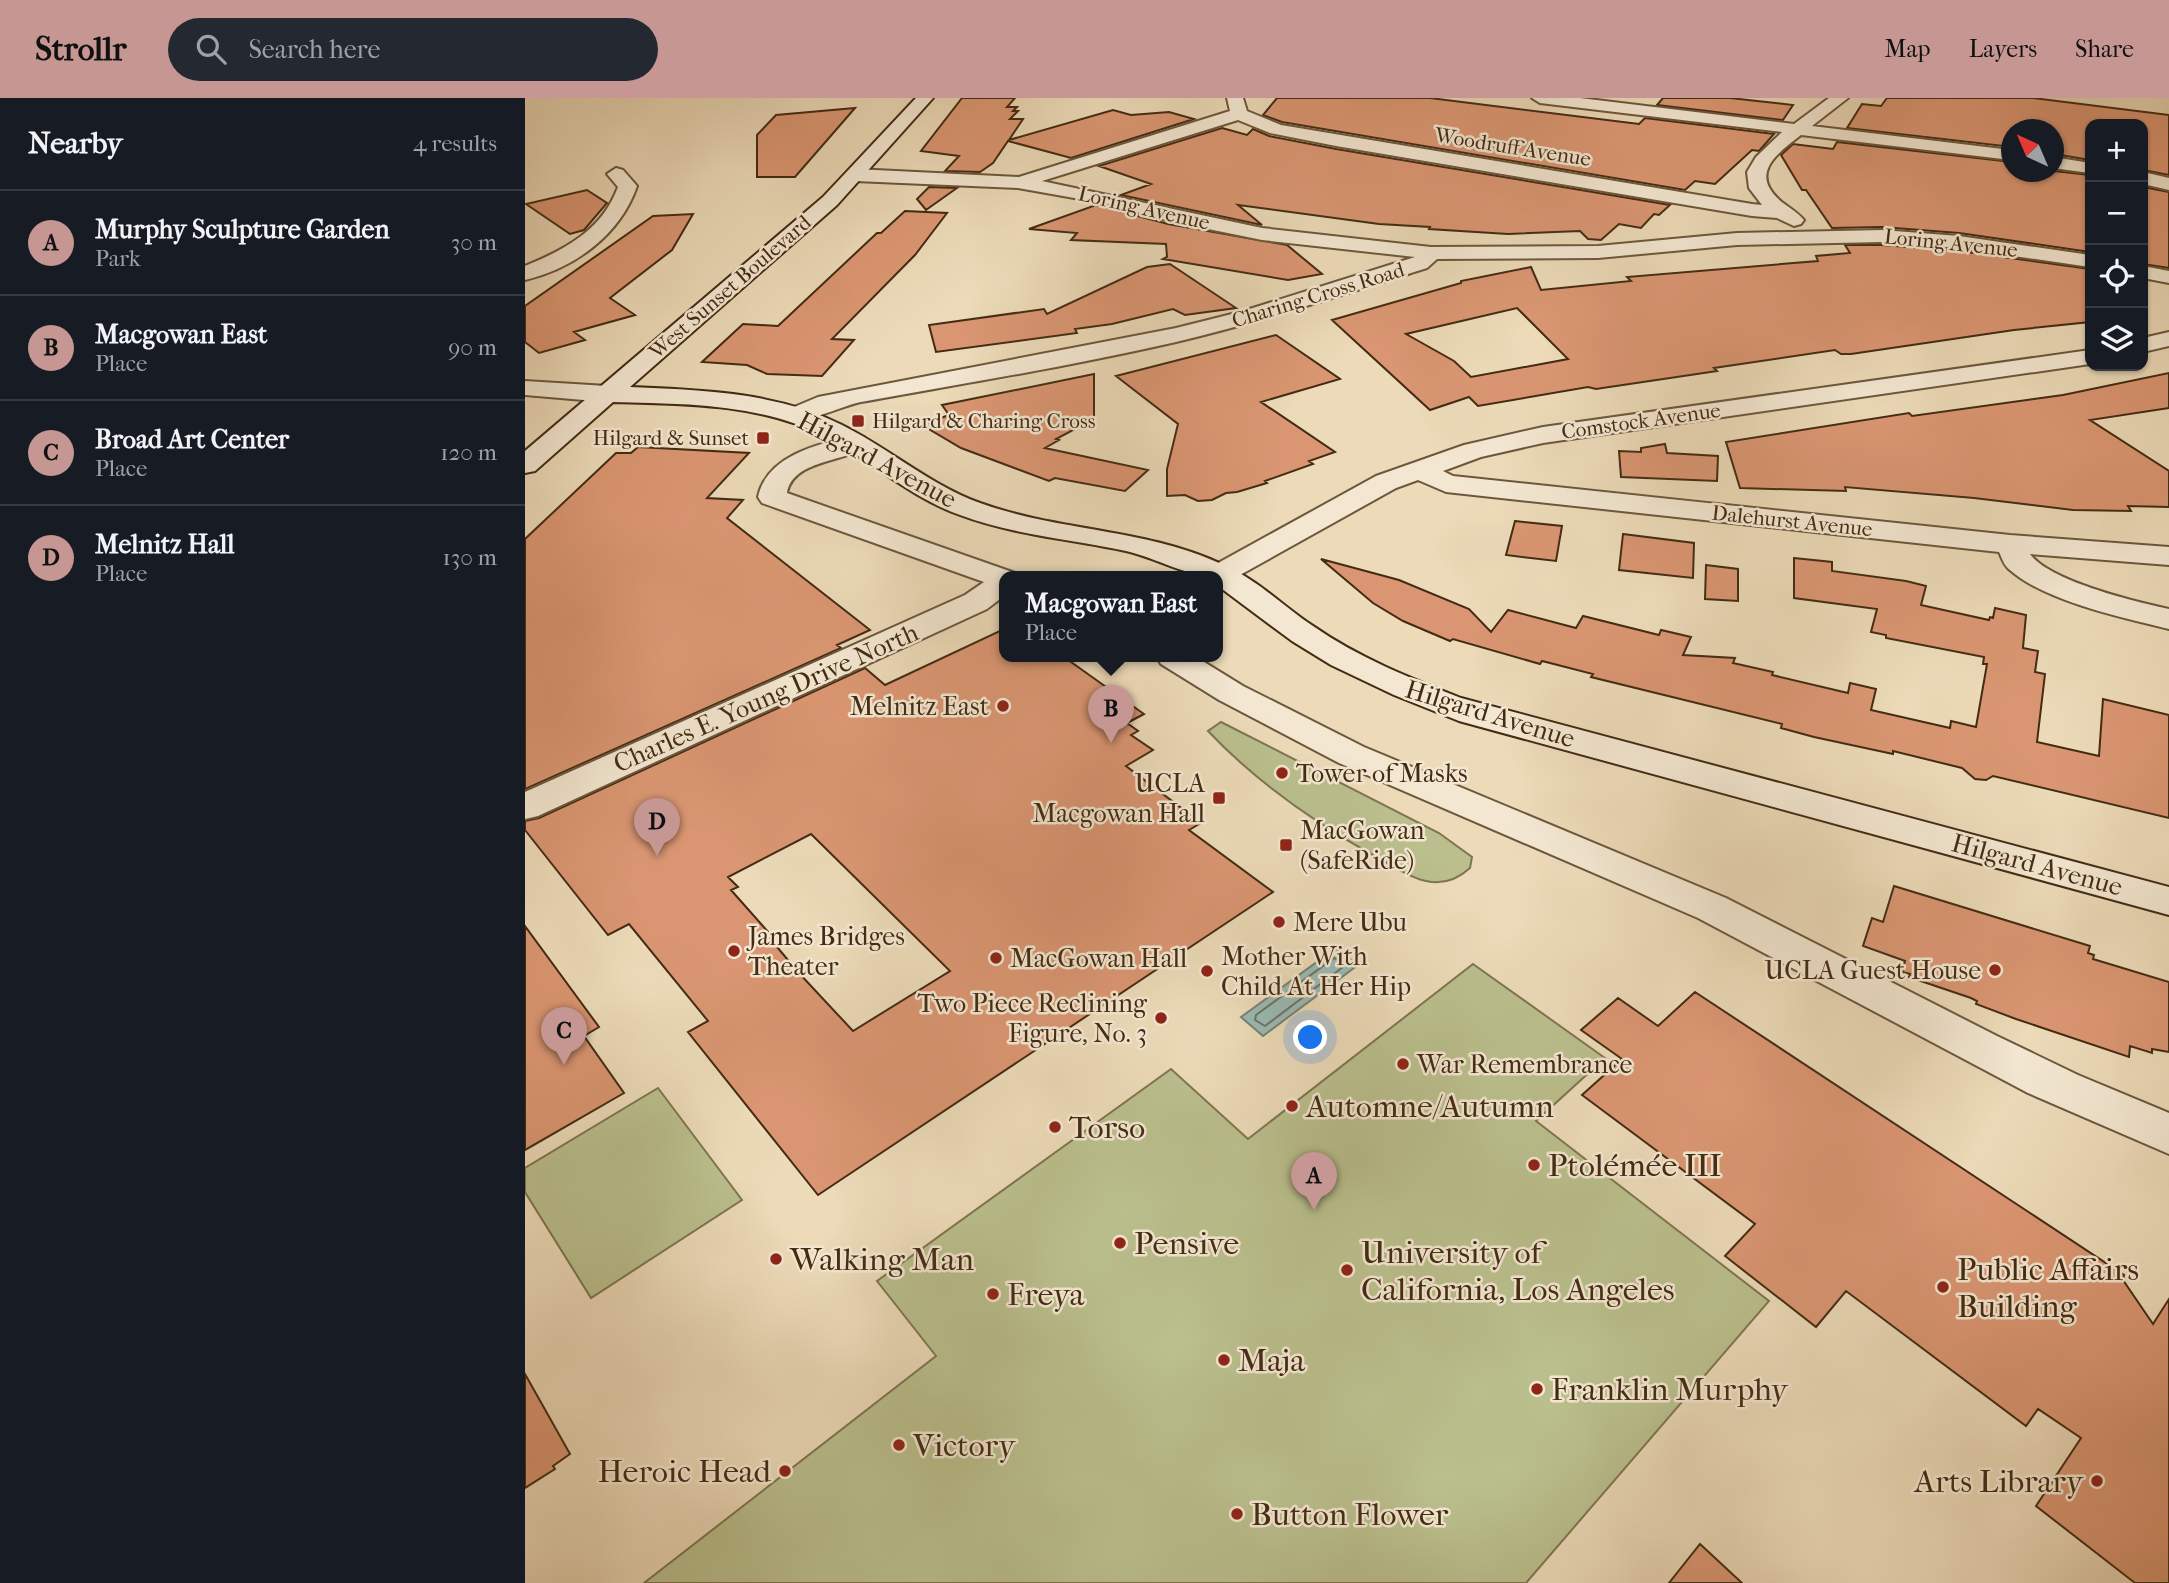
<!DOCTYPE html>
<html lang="en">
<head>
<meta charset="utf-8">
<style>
	body { margin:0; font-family:"IM FELL French Canon",serif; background:#242831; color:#f1f3f6 }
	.controls { position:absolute; right:21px; top:21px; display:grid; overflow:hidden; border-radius:14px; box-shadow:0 2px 5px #0004 }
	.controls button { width:63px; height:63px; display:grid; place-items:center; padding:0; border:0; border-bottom:2px solid #363941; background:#171b24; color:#f1f3f6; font:35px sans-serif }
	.compass { position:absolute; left:1476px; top:21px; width:63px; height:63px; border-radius:50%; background:#171b24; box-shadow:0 2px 5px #0004; rotate:316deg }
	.you { position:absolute; left:786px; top:940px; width:24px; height:24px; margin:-18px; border:5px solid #fff; border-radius:50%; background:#1a73e8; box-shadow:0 0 0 10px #1a73e833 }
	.badge { display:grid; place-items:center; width:46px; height:46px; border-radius:50%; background:#c59692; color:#111; font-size:23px; font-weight:700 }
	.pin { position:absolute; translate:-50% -58px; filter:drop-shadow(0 2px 4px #0008) }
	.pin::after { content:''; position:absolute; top:37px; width:24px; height:21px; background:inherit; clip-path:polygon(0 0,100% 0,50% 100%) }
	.popup { position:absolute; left:474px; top:473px; width:224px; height:91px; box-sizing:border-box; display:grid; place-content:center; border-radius:14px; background:#171b24; filter:drop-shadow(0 2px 5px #0005); font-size:23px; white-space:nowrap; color:#9ea1a6 }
	.popup b { font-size:26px; color:#f1f3f6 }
	.popup::after { content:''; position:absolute; left:50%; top:100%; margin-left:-14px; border:14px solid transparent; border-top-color:#171b24 }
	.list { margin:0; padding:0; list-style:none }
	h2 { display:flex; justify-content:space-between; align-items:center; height:91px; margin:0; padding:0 28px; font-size:30px }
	h2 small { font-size:23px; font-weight:400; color:#9ea1a6 }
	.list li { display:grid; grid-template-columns:46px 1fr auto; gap:21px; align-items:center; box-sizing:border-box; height:105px; padding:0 28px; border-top:2px solid #363941 }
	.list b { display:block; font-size:26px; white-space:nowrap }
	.list p { margin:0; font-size:23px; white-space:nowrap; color:#9ea1a6 }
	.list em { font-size:23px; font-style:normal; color:#9ea1a6 }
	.icon { flex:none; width:38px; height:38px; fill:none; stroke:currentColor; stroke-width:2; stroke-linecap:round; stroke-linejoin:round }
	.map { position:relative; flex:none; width:1644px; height:1485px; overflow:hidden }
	header { display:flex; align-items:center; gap:42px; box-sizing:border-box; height:98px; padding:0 35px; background:#c59692; color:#111 }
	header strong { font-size:33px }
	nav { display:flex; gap:38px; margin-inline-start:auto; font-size:24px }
	.search { width:490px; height:63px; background:#242831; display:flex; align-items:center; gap:18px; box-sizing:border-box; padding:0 24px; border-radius:38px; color:#9ea1a6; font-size:26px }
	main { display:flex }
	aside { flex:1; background:#171b24 }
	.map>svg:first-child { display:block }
</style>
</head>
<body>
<header>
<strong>Strollr</strong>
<div class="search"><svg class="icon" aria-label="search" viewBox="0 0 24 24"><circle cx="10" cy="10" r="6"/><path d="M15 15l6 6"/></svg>Search here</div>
<nav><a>Map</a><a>Layers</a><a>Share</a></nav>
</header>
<main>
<aside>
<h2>Nearby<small>4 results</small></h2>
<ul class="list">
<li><span class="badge">A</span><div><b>Murphy Sculpture Garden</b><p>Park</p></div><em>30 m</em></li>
<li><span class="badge">B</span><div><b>Macgowan East</b><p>Place</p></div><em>90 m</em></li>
<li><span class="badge">C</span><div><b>Broad Art Center</b><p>Place</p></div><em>120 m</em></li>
<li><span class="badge">D</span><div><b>Melnitz Hall</b><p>Place</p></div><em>130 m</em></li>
</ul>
</aside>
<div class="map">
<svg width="1644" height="1485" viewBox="0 0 1644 1485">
	<rect width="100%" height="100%" fill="#ecdab8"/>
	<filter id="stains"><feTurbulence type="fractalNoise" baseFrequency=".00286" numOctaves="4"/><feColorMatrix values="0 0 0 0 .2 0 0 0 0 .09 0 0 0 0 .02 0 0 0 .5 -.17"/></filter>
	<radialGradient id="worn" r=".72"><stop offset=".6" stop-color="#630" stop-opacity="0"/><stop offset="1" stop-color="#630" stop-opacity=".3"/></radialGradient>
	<path fill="#babf8d" stroke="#7e7550" stroke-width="2" d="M 696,624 L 914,735 L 947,759 L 945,770 C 933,781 919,787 901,783 C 885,780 868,768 853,760 C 792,726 731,684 683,633 Z
		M 948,866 L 1080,960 L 1011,1023 L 1244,1203 L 1001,1485 L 119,1485 L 411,1258 L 352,1183 L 646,971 L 723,1041 Z
		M 133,990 L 217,1102 L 66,1200 L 0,1094 L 0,1070 Z"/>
	<path fill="#99bab4" stroke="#778174" stroke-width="2" d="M 811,850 L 833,867 L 738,938 L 716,919 Z"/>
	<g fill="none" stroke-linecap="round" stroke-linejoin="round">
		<path stroke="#6e7264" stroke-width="2" d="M 809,860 L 818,864 L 818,869 L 740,928 L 730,922 L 731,917 Z"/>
	</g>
	<path fill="#da9672" stroke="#432b13" stroke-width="2" fill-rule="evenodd" d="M 437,0 L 490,0 L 482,9 L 492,9 L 488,13 L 493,13 L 485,21 L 498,21 L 484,42 L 588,12 L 606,17 L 644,14 L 669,21 L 546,60 L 483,43 L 468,65 L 455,74 L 420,73 L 434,58 L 396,53 Z
		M 752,0 L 905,0 L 1114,26 L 1120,20 L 1249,36 L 1234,53 L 1227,52 L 1190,86 L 1170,83 L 1160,92 L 757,24 L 738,17 Z
		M 1138,0 L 1205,0 L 1268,7 L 1258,22 L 1132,7 Z
		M 1362,0 L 1508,0 L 1644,17 L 1644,77 L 1618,72 L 1618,26 L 1565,26 L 1565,62 L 1529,56 L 1529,32 L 1487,32 L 1487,49 L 1322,30 L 1337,6 L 1356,8 Z
		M 330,10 L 270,79 L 232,79 L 232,37 L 251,17 Z
		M 697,30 L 722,37 L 728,31 L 744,38 L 811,51 L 1145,107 L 1134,117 L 1129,116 L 1116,130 L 1094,126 L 1076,142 L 1063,141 L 1055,133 L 983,136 L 904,131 L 905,129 L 854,126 L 713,107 L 737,127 L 596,97 L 626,86 L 574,68 Z
		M 1312,44 L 1487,64 L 1487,74 L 1529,73 L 1565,77 L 1565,154 L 1434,135 L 1357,129 L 1307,130 L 1281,92 L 1277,92 L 1256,57 L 1268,46 L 1308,51 Z
		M 404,89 L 432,90 L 401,112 L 392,101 Z
		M 1618,89 L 1644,94 L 1644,170 L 1618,166 Z
		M 62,92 L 82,105 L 59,132 L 45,136 L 1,106 Z
		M 571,107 L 643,126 L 762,147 L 797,176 L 763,182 L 638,161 L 642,159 L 641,146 L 546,142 L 552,135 L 504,131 Z
		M 380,113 L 422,115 L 390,157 L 307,241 L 329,242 L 297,278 L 242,276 L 222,267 L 177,264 L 218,226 L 253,228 L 352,135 L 356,135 Z
		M 168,116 L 147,152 L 85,200 L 110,217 L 49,234 L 60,242 L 14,255 L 0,244 L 0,208 L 128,118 Z
		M 1320,147 L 1357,147 L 1434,153 L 1565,171 L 1565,224 L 1489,232 L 1326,256 L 1316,256 L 1310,252 L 1189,270 L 1192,273 L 1071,291 L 1063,289 L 953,308 L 944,299 L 905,312 L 807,222 L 936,185 L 936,183 L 1006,169 L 1016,192 L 1106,183 L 1102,179 L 1293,163 L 1291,158 L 1325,155 ZM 992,210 L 1043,261 L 946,279 L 929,263 L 881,236 Z
		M 645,166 L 711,210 L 660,217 L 648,211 L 587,226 L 550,231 L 552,235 L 411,254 L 404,227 L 519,211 L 522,216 L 622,169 Z
		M 751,237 L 815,281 L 736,304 L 810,354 L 784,363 L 788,366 L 740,383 L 742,385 L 712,394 L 701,395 L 687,402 L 673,403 L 660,397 L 642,398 L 642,371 L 653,326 L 591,278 Z
		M 1644,275 L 1644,310 L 1565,322 L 1644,373 L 1644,409 L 1603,408 L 1606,413 L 1548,412 L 1449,400 L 1320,389 L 1321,393 L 1215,390 L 1201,344 L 1384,315 L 1387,318 L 1538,297 Z
		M 569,276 L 569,321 L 531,341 L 534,342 L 520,350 L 623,372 L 600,393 L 530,380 L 524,383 L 436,350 L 397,327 L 424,317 L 417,307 Z
		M 1140,346 L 1142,355 L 1193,358 L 1192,383 L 1096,379 L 1094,353 L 1116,354 L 1116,350 Z
		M 113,349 L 224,355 L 182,400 L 218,402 L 202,420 L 345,532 L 312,547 L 316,550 L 0,691 L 0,441 L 91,355 L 106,355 Z
		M 990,423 L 1037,428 L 1031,463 L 981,457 Z
		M 1098,436 L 1169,445 L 1168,480 L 1094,472 Z
		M 1269,460 L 1307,464 L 1307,473 L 1381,483 L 1401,488 L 1396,507 L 1464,522 L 1465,519 L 1468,520 L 1470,510 L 1501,517 L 1498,550 L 1513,553 L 1510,574 L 1520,576 L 1512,644 L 1574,658 L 1578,601 L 1644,617 L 1644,720 L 1468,678 L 1461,682 L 1450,681 L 1437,670 L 1368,653 L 1368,656 L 1289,639 L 1256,630 L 1257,626 L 1066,579 L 1068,576 L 1017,563 L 1015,566 L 928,541 L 925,543 L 878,523 L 848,505 L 796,461 L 874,482 L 944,511 L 966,534 L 983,512 L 1051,530 L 1058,518 L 1134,537 L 1136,532 L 1166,539 L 1158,557 L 1210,560 L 1208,565 L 1248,574 L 1247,577 L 1323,595 L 1325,585 L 1351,591 L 1346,612 L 1425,630 L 1426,623 L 1451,629 L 1462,566 L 1458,566 L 1459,559 L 1361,540 L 1361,537 L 1346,534 L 1352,511 L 1269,500 Z
		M 1181,467 L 1213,471 L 1213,503 L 1180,501 Z
		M 479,531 L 479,559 L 539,559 L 619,616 L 602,625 L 613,633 L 606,637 L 628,652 L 601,668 L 676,725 L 664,732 L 748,794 L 293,1097 L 163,934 L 183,923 L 104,826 L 83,837 L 0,732 L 0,723 L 14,720 L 340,570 L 360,587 ZM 286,736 L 425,873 L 328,933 L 273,874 L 242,837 L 244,835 L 206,792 L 213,789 L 203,779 Z
		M 1369,788 L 1565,848 L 1563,855 L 1569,857 L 1568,861 L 1644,884 L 1644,954 L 1627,951 L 1627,955 L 1605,948 L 1604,959 L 1491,921 L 1451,906 L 1452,903 L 1446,900 L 1384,879 L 1385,876 L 1377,874 L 1380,863 L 1338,848 L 1347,820 L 1358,824 Z
		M 0,828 L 74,929 L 59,938 L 99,995 L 0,1052 Z
		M 1170,894 L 1599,1177 L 1598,1182 L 1628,1226 L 1644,1201 L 1644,1485 L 1610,1485 L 1511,1408 L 1556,1340 L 1513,1311 L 1501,1328 L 1321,1193 L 1291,1229 L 1200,1158 L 1230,1126 L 1057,997 L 1097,961 L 1056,932 L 1093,900 L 1133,928 Z
		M 0,1276 L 45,1356 L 28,1368 L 30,1371 L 0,1390 Z
		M 1175,1446 L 1217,1485 L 1144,1485 Z"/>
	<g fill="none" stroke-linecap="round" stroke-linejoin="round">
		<g stroke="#6d573c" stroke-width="4">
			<path id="street" d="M 702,0 L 718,0 L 722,13 L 756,27 L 1227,106 L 1237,107 L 1224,90 L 1222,74 L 1231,59 L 1257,34 L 1015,5 L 1007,0 L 1055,0 L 1269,26 L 1304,0 L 1323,0 L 1287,28 L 1486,52 L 1486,62 L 1276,37 C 1250,57 1223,77 1258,105 C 1265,110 1273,115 1279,122 L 1276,126 L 1269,128 L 1252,120 L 1227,118 L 811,48 L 745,35 L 713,22 L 517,83 L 737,130 L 906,149 L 1073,148 L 1212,135 L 1357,132 L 1434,138 L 1565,157 L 1565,169 L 1434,150 L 1357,144 L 1212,147 L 1073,160 L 912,161 L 902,170 C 819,196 736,224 651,244 C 547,268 441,285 336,304 C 316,308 279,327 262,322 L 258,317 L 262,312 L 293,299 L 651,230 L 715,214 L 890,159 L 737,142 L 644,123 L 583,106 L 493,90 L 330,83 L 321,77 L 330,71 L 494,79 L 705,13 Z
				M 1528,59 L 1565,65 L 1565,75 L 1528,70 Z
				M 91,70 L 98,72 L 112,88 C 95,137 50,170 0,182 L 0,168 C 41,151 77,132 93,89 L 82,76 Z
				M 1618,74 L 1644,80 L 1644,92 L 1618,86 Z
				M 1618,168 L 1644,173 L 1644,185 L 1618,180 Z
				M 1644,234 L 1644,248 L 1618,254 L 1618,240 Z
				M 1565,252 L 1565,266 L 1018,345 L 956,359 L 918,373 L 928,378 L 1485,437 L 1644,449 L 1644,467 L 1505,456 C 1524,483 1611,504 1644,511 L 1644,531 C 1598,520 1520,503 1485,472 C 1479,468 1477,460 1474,454 L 921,394 L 893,382 L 871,390 L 706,482 L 695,485 L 693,479 L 682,479 L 680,476 L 684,470 L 851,378 L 939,347 L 1018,329 Z
				M 0,283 L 82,288 L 91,291 L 95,296 L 91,301 L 82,304 L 0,297 Z
				M 330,337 L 339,339 L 343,345 C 329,365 268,359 262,395 L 490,475 L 493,479 L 479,479 L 479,498 L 462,511 L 13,718 L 0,721 L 0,694 L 440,497 L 459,484 L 237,405 L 233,399 C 242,357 294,346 330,337 Z
				M 632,559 L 671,559 L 718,588 L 839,649 L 1201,800 L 1472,938 L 1553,977 L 1644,1015 L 1644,1056 L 1503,995 L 1173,820 L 814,665 L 694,602 L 636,566 Z"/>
		</g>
		<g stroke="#432b13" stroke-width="4">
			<path id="secondary" d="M 391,0 L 408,0 L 312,107 L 105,289 C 176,292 252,294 317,327 C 365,351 405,387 455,405 C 536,434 622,430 701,468 C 734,483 759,509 788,528 C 834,560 885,580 936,600 L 1644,789 L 1644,817 L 934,623 L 869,597 L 806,567 L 767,543 L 693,488 L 693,479 C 662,479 632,460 601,453 C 546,441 488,437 435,417 C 384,399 345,361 297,337 C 232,305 158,306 88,304 L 10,373 L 0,375 L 0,353 L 298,99 Z"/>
		</g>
		<use href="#street" fill="#f3e7d1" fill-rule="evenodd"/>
		<use href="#secondary" fill="#f3e7d1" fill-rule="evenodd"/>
	</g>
	<g fill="#8f2418" stroke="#f3e7d1" stroke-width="2.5">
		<rect x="326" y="316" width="14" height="14" rx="3.5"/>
		<rect x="231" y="333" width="14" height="14" rx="3.5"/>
		<circle cx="478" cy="608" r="7"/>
		<circle cx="757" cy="675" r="7"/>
		<rect x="687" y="693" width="14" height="14" rx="3.5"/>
		<rect x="754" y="740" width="14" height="14" rx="3.5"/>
		<circle cx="754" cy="824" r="7"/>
		<circle cx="209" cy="853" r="7"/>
		<circle cx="471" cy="860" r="7"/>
		<circle cx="1470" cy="872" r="7"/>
		<circle cx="682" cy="873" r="7"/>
		<circle cx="636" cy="920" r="7"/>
		<circle cx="878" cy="966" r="7"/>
		<circle cx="767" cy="1008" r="7"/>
		<circle cx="530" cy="1029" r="7"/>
		<circle cx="1009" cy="1067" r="7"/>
		<circle cx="595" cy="1145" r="7"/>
		<circle cx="251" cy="1161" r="7"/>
		<circle cx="822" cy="1172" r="7"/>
		<circle cx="1418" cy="1189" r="7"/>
		<circle cx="468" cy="1196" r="7"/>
		<circle cx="699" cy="1262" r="7"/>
		<circle cx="1012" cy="1291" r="7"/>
		<circle cx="374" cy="1347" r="7"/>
		<circle cx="260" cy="1373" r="7"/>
		<circle cx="1572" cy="1383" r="7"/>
		<circle cx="712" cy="1416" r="7"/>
	</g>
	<g text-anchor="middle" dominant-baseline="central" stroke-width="5" stroke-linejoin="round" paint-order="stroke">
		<g font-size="21" fill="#432b13" stroke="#f3e7d1">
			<text transform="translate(988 49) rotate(9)">Woodruff Avenue</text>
			<text transform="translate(619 110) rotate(13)">Loring Avenue</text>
			<text transform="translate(1426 145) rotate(6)">Loring Avenue</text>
			<text transform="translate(205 189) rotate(-41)">West Sunset Boulevard</text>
			<text transform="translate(793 197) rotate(-17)">Charing Cross Road</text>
			<text transform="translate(1116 323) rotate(-8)">Comstock Avenue</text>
			<text transform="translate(1267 423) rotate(6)">Dalehurst Avenue</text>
		</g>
		<g font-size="21" fill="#432b13" stroke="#f3e7d1" text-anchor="start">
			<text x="347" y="323">Hilgard &amp; Charing Cross</text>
			<text x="224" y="340" text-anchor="end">Hilgard &amp; Sunset</text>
		</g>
		<g font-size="26" fill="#432b13" stroke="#f3e7d1">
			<text transform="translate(352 362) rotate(28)">Hilgard Avenue</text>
			<text transform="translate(241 600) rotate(-24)">Charles E. Young Drive North</text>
			<text transform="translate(965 616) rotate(17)">Hilgard Avenue</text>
			<text transform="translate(1512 767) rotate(15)">Hilgard Avenue</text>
		</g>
		<g font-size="26" fill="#432b13" stroke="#f3e7d1" text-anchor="start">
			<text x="464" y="608" text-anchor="end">Melnitz East</text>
			<text x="771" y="675">Tower of Masks</text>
			<text x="680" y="685" text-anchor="end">UCLA<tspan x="680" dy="30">Macgowan Hall</tspan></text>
			<text x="775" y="732">MacGowan<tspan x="775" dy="30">(SafeRide)</tspan></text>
			<text x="768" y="824">Mere Ubu</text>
			<text x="223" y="838">James Bridges<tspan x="223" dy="30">Theater</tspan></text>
			<text x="696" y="858">Mother With<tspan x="696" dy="30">Child At Her Hip</tspan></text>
			<text x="485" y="860">MacGowan Hall</text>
			<text x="1456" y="872" text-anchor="end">UCLA Guest House</text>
			<text x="622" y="905" text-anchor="end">Two Piece Reclining<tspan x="622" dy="30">Figure, No. 3</tspan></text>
			<text x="892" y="966">War Remembrance</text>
		</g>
		<g font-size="32" fill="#432b13" stroke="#f3e7d1" text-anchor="start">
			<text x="781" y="1008">Automne/Autumn</text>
			<text x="544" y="1029">Torso</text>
			<text x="1023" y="1067">Ptolémée III</text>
			<text x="609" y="1145">Pensive</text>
			<text x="836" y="1154">University of<tspan x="836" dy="37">California, Los Angeles</tspan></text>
			<text x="265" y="1161">Walking Man</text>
			<text x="1432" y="1171">Public Affairs<tspan x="1432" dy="37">Building</tspan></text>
			<text x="482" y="1196">Freya</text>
			<text x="713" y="1262">Maja</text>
			<text x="1026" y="1291">Franklin Murphy</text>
			<text x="388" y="1347">Victory</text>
			<text x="246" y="1373" text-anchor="end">Heroic Head</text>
			<text x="1558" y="1383" text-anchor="end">Arts Library</text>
			<text x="726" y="1416">Button Flower</text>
		</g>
	</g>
	<rect width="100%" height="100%" filter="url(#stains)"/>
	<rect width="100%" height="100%" fill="url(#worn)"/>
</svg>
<div class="controls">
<button>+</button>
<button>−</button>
<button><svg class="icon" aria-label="locate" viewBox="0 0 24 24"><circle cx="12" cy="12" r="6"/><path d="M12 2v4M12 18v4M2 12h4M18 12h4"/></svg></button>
<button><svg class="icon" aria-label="layers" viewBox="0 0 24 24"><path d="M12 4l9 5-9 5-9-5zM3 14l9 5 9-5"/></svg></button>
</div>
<svg class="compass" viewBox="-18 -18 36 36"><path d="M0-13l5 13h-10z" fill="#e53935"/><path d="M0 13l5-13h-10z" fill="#9ea1a6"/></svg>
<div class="you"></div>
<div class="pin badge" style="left:789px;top:1112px">A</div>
<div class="pin badge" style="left:586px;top:645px">B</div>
<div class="popup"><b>Macgowan East</b>Place</div>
<div class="pin badge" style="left:39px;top:967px">C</div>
<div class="pin badge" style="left:132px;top:758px">D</div>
</div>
</main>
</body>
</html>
